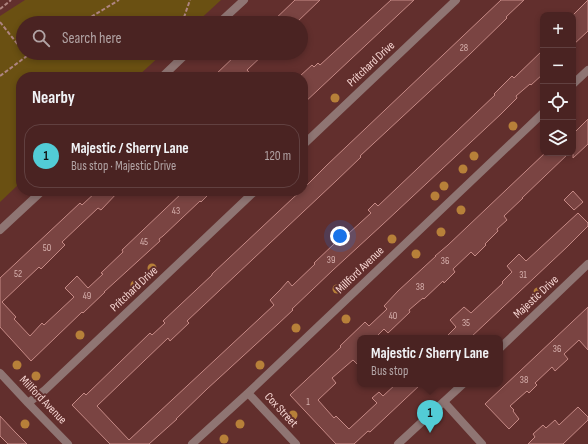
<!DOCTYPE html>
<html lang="en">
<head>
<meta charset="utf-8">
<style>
	body { margin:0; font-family:"Sofia Sans Condensed",sans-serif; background:#512b2a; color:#f1f3f6 }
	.controls { position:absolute; right:12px; top:12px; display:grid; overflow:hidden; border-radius:8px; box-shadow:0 2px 6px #0003 }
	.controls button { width:36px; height:36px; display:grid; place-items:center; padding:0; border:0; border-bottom:1px solid #614040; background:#4a2322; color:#f1f3f6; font:20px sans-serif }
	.you { position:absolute; left:340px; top:236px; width:14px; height:14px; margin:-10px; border:3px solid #fff; border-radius:50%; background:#1a73e8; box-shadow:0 0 0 6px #1a73e833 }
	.badge { display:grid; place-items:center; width:26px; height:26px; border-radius:50%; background:#52ccd6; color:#111; font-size:13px; font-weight:700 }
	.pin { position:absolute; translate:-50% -33px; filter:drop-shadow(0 1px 2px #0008) }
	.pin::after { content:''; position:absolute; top:21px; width:14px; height:12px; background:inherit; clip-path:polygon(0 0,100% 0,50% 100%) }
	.popup { position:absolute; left:357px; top:335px; width:146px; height:52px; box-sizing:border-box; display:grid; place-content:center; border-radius:8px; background:#4a2322; filter:drop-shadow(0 1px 3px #0005); font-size:13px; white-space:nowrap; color:#b2a4a5 }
	.popup b { font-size:15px; color:#f1f3f6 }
	.popup::after { content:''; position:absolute; left:50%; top:100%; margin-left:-8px; border:8px solid transparent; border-top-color:#4a2322 }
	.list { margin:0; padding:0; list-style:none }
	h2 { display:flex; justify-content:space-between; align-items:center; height:52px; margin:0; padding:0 16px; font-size:17px }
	h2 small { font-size:13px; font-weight:400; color:#b2a4a5 }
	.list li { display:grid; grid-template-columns:26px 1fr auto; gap:12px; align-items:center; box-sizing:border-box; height:64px; margin:0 8px 8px; padding:0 8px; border:1px solid #614040; border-radius:16px }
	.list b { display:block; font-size:15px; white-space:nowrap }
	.list p { margin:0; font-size:13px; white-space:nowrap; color:#b2a4a5 }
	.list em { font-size:13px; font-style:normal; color:#b2a4a5 }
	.icon { flex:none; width:22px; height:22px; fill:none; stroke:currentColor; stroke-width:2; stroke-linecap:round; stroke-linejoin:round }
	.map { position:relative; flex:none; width:588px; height:444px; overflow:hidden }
	.search { position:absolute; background:#4a2322; box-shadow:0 2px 6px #0003; left:16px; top:16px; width:292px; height:44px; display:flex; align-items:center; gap:10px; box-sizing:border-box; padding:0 14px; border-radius:22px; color:#b2a4a5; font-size:15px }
	.panel { position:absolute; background:#4a2322; box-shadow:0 2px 6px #0003; left:16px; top:72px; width:292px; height:124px; border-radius:16px }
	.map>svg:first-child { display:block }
</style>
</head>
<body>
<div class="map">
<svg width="588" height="444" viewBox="0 0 588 444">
	<rect width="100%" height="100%" fill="#622f2d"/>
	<path fill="#6a5012" d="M 25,0 L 221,0 L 196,23 L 23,23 L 23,53 L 163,53 L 137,77 L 21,77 L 21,182 L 0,202 L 0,16 Z"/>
	<path fill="#7a4442" stroke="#c68a86" d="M 295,0 L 320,0 L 296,23 L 271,23 Z
		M 391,0 L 414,0 L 303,104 L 303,77 L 301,77 L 300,76 L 312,65 L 314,67 L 318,63 L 320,65 Z
		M 501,0 L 524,0 L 506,17 L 507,18 L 470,54 L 360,156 L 361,157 L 336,181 L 187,321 L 189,323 L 170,341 L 168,338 L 97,406 L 129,440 L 274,305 L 270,300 L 280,290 L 288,281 L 292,286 L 315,264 L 314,263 L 335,243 L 337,244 L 371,213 L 368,210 L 375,203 L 378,206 L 495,95 L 494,94 L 512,76 L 514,78 L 543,50 L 543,74 L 531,85 L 530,84 L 516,96 L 517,98 L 501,114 L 382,225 L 333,270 L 292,309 L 293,310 L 278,324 L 207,389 L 176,419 L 177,419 L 149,444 L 110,444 L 72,405 L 84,393 L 86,395 L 150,333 L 152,335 L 165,323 L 163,321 L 212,275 L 212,274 L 293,198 L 301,191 L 303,191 L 303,189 L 327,165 Z
		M 588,0 L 588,31 L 573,45 L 573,15 Z
		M 238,53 L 265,53 L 247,70 L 253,77 L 213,77 Z
		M 588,119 L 588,144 L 573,158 L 573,134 Z
		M 545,153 L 569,153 L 522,198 L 523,198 L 504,216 L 507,220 L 497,229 L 498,231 L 485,244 L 486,245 L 475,256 L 471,252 L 453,269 L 455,272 L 444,283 L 443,281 L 424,299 L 423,298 L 409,310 L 410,312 L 388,333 L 384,329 L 375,338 L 360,338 L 360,367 L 353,360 L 332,378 L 336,383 L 318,400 L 334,418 L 336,416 L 349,429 L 377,403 L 372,398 L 379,392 L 383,396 L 396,384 L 421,384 L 370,432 L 368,431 L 354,444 L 336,444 L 290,395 L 321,366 L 341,347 L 340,346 L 365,322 L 369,326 L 387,309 L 384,306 L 398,291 L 436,256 L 435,256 L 448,245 Z
		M 97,191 L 119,191 L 101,210 L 98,208 L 62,242 L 65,245 L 41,269 L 39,267 L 2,302 L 16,317 L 14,319 L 30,336 L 42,323 L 44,325 L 74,297 L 65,288 L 77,276 L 88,288 L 103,274 L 101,273 L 123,252 L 122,250 L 184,191 L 212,191 L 201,202 L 200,201 L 163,236 L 159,239 L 160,241 L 104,292 L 105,292 L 83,313 L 82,312 L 31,361 L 0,327 L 0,278 L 80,203 L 82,205 Z
		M 573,191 L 583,202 L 574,210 L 564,200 Z
		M 578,213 L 588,223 L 588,226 L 567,247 L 470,338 L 445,338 L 456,327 L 450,320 L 464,307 L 471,313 L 503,283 L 502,282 L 512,272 L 507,266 L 519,254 L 526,261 Z
		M 588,307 L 588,350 L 579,340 L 564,354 L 568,359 L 555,371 L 552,367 L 535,383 L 537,385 L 529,393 L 527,391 L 510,406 L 514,410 L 513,411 L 519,419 L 509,429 L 485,404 Z
		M 578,407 L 588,417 L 588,420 L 563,444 L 528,444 L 535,437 L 533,434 L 543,425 L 546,428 L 555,420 L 559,425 Z
		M 0,416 L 15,432 L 27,444 L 8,444 L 0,436 Z"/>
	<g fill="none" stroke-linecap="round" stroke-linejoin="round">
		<path stroke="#ae8481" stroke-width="2" stroke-dasharray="4 2" stroke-linecap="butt" d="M 0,9 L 11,0
			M 0,22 L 23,51
			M 81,23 L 119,0
			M 182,23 L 190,0
			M 0,76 L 31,53"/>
		<path stroke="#8f7573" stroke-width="8" d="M 573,84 L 588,70
			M 303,145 L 456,0
			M 0,373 L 28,403 L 68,444
			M 248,393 L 296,444
			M 444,402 L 482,444
			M 28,403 L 45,390 L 255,191
			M 192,444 L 248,393 L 543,113"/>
		<path stroke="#8f7573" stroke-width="8" d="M 219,23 L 244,0
			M 162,77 L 187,53
			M 0,230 L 42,191
			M 500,348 L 588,264
			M 398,444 L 463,384"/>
	</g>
	<g fill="#b78039">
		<circle cx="335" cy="98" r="4.5"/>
		<circle cx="513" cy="126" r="4.5"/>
		<circle cx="474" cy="156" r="4.5"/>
		<circle cx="463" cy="169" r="4.5"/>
		<circle cx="444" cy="186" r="4.5"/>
		<circle cx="435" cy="196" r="4.5"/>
		<circle cx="461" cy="210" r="4.5"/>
		<circle cx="441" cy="232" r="4.5"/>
		<circle cx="392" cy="239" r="4.5"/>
		<circle cx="416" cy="254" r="4.5"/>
		<circle cx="152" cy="268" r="4.5"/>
		<circle cx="135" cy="285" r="4.5"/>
		<circle cx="337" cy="289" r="4.5"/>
		<circle cx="538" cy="292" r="4.5"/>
		<circle cx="346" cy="319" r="4.5"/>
		<circle cx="296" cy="328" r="4.5"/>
		<circle cx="80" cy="335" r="4.5"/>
		<circle cx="17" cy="365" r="4.5"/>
		<circle cx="260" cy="365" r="4.5"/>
		<circle cx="36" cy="376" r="4.5"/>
		<circle cx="293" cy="415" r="4.5"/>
		<circle cx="25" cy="424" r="4.5"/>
		<circle cx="240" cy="424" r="4.5"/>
		<circle cx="224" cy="439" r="4.5"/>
	</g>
	<g text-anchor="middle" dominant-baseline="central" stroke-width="4" stroke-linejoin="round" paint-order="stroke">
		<g font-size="10" fill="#d8b2af">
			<text x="464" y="48">28</text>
			<text x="176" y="211">43</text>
			<text x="144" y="242">45</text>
			<text x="47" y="248">50</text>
			<text x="331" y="260">39</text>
			<text x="445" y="261">36</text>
			<text x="18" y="274">52</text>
			<text x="523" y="275">31</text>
			<text x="420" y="287">38</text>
			<text x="87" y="296">49</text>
			<text x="393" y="316">40</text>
			<text x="466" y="323">35</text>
			<text x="557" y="349">36</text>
			<text x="524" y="380">38</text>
			<text x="308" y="402">1</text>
		</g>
		<g font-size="12" fill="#f7d6d3" stroke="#622f2d">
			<text transform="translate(371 64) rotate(-43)">Pritchard Drive</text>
			<text transform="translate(360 270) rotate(-44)">Millford Avenue</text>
			<text transform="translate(134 289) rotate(-43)">Pritchard Drive</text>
			<text transform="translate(536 297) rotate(-43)">Majestic Drive</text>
			<text transform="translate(43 400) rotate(46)">Millford Avenue</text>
			<text transform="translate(281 410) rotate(47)">Cox Street</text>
		</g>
	</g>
</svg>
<div class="controls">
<button>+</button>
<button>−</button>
<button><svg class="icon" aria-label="locate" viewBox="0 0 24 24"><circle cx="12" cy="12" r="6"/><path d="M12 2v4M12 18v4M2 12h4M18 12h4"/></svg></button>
<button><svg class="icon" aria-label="layers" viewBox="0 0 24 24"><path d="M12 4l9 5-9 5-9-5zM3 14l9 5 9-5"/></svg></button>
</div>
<div class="you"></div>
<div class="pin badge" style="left:430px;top:433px">1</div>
<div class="popup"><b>Majestic / Sherry Lane</b>Bus stop</div>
<div class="search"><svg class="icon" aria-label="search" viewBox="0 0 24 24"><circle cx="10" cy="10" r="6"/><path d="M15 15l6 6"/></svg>Search here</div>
<section class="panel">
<h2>Nearby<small></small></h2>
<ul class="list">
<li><span class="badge">1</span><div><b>Majestic / Sherry Lane</b><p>Bus stop · Majestic Drive</p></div><em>120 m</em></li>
</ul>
</section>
</div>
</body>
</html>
